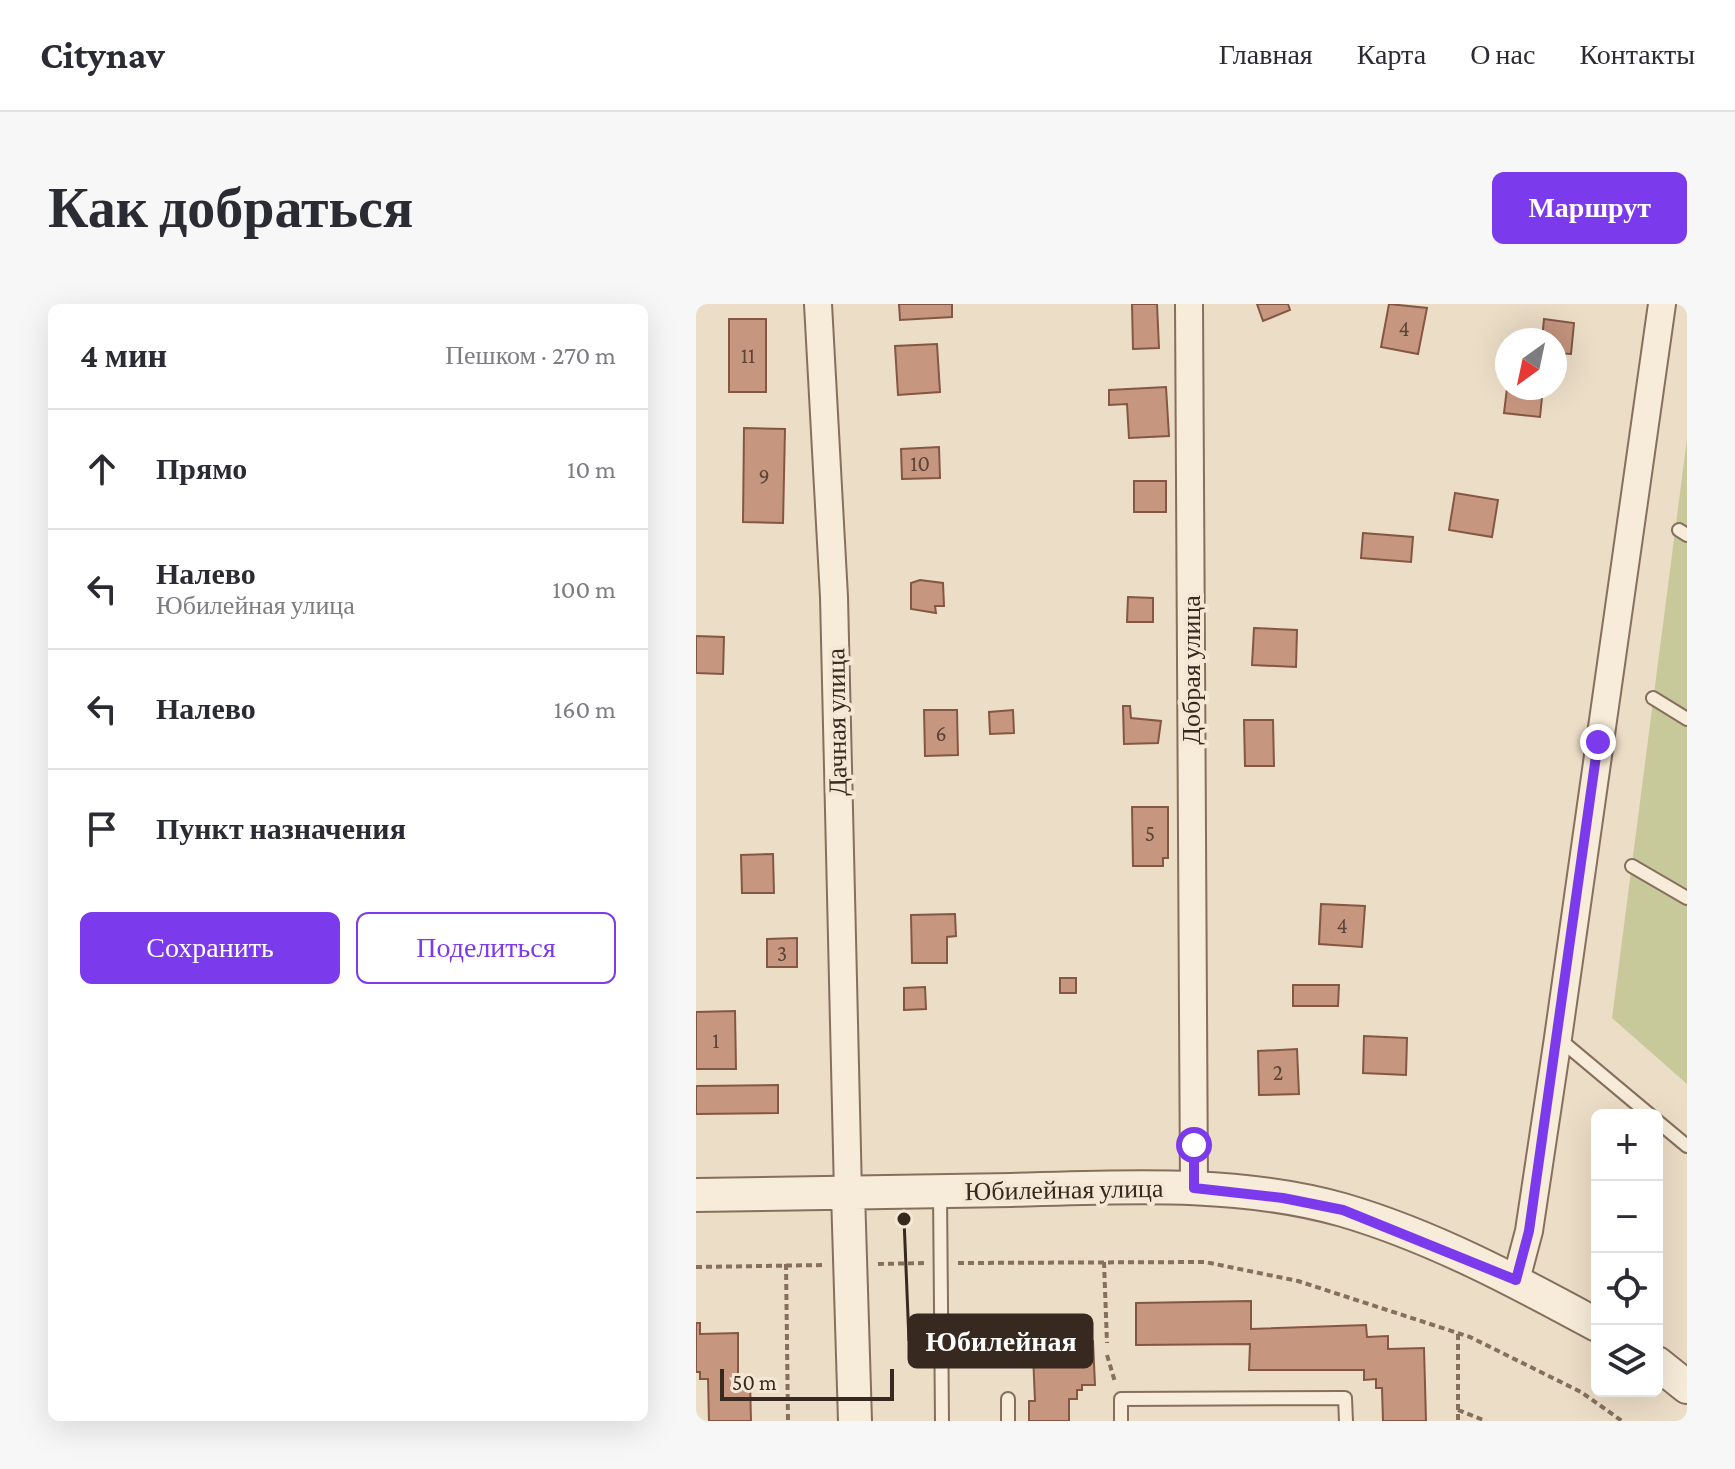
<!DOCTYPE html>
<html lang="ru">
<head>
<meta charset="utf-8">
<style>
	body { margin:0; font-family:"Crimson Pro",serif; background:#f7f7f7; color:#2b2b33 }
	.controls { position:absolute; right:24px; bottom:24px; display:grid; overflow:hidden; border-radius:12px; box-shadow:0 8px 32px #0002 }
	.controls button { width:72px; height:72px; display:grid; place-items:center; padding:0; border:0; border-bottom:2px solid #e1e1e2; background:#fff; color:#2b2b33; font:40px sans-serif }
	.compass { position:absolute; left:799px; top:24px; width:72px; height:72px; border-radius:50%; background:#fff; box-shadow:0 8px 32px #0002; rotate:213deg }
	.scale { position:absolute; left:24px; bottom:20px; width:174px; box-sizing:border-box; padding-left:8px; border:4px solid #372920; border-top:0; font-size:22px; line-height:28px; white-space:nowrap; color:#372920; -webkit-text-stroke:6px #f4e8d5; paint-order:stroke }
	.stop { position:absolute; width:24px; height:24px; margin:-18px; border:6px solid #7c3aed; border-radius:50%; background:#fff }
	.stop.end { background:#7c3aed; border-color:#fff; box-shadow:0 2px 8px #0008 }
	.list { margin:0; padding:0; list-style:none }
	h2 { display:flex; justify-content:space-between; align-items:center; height:104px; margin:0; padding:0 32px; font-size:34px }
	h2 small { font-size:26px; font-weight:400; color:#7c7c81 }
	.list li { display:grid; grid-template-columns:52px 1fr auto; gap:24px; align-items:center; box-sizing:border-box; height:120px; padding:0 32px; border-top:2px solid #e1e1e2 }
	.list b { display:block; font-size:30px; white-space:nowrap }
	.list p { margin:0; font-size:26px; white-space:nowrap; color:#7c7c81 }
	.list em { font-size:26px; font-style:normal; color:#7c7c81 }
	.actions { display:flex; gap:16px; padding:24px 32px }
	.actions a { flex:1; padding:18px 0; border:2px solid #7c3aed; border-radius:12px; text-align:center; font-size:28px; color:#7c3aed }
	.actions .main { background:#7c3aed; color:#fff }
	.icon { flex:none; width:44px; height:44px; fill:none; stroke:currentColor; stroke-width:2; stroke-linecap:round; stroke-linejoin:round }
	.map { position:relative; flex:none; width:991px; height:1117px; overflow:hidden; border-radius:12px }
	header { display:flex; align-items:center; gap:48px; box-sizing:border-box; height:112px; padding:0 40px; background:#fff; border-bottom:2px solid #e1e1e2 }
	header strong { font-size:38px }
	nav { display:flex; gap:44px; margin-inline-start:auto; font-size:28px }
	.intro { display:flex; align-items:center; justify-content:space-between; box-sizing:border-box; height:192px; padding:0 48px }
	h1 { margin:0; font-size:56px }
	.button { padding:20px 36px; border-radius:12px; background:#7c3aed; color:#fff; font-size:28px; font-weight:700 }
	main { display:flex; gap:48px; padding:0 48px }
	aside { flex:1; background:#fff; border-radius:12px; box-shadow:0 8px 32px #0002 }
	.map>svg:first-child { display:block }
</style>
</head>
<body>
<header>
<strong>Citynav</strong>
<nav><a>Главная</a><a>Карта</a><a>О нас</a><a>Контакты</a></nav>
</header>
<div class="intro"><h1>Как добраться</h1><a class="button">Маршрут</a></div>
<main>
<aside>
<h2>4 мин<small>Пешком · 270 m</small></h2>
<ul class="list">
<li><svg class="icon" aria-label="ahead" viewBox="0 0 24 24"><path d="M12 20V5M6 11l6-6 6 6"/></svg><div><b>Прямо</b></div><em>10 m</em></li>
<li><svg class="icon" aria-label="left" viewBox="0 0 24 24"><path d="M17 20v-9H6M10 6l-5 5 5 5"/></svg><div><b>Налево</b><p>Юбилейная улица</p></div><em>100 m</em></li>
<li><svg class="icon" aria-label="left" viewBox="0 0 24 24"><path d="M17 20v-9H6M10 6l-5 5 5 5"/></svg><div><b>Налево</b></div><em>160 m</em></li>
<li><svg class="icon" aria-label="arrive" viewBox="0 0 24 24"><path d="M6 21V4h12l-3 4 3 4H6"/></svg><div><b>Пункт назначения</b></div></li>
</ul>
<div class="actions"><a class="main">Сохранить</a><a>Поделиться</a></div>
</aside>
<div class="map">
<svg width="991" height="1117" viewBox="0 0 991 1117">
	<rect width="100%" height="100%" fill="#ecddc6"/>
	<path fill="#c8c99b" d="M 991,135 L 991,780 L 916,714 Z"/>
	<path fill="#c7967f" stroke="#845744" stroke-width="2" d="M 203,0 L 256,0 L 256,13 L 204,16 Z
		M 436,0 L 461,0 L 463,44 L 437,45 Z
		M 561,0 L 592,0 L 594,6 L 567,17 Z
		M 693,0 L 731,4 L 722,50 L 685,43 Z
		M 33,15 L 70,15 L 70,88 L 33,88 Z
		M 848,15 L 878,19 L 875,50 L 859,49 L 859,36 L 846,36 Z
		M 241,40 L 244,88 L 202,91 L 199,42 Z
		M 470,83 L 473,132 L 433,134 L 431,100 L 413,101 L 413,86 Z
		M 811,84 L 847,84 L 844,113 L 808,109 Z
		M 48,124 L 89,125 L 87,219 L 47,218 Z
		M 243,143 L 244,174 L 206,175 L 205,145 Z
		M 438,177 L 470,177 L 470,208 L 438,208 Z
		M 759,189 L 802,196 L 796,233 L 753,226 Z
		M 667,229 L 717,233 L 715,258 L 665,254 Z
		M 224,276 L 247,279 L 248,302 L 239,302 L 240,309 L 215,305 L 215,279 Z
		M 432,293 L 457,294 L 457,318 L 431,318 Z
		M 558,324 L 601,326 L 600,363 L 556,361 Z
		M 0,332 L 28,333 L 27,370 L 0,369 Z
		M 427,402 L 434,402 L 435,414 L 465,417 L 462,439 L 428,440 Z
		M 228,406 L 261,406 L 262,451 L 229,452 Z
		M 317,406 L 318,429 L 294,430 L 293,408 Z
		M 548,416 L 577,416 L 578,462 L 549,462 Z
		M 436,503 L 472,503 L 472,554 L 467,554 L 467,562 L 437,562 Z
		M 77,550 L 78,589 L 46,589 L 45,551 Z
		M 625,600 L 669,602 L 666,643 L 623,640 Z
		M 259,610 L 260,632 L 251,633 L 251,659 L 216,659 L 215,611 Z
		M 101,634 L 101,663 L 71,663 L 71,635 Z
		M 364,674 L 380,674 L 380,689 L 364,689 Z
		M 597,681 L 643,681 L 642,702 L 597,702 Z
		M 229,683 L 230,705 L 208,706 L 208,684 Z
		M 39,707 L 40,765 L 0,765 L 0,708 Z
		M 668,732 L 711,734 L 710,771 L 667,769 Z
		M 601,745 L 603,790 L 563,791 L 562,747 Z
		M 82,781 L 82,809 L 0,810 L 0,782 Z
		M 555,997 L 555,1025 L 670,1021 L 671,1033 L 692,1032 L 692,1045 L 728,1044 L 730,1117 L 687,1117 L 686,1084 L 680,1084 L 680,1075 L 668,1076 L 668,1066 L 553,1066 L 554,1040 L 440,1041 L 440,999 Z
		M 0,1019 L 4,1019 L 4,1030 L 42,1029 L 42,1077 L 54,1077 L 55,1117 L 13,1117 L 12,1075 L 4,1075 L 4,1068 L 0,1068 Z
		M 375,1037 L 397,1037 L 399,1081 L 386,1081 L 386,1086 L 381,1086 L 381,1095 L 373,1095 L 373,1117 L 333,1117 L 333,1097 L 339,1097 L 337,1050 L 374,1049 Z"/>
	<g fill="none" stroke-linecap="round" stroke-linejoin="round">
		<g stroke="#866f5d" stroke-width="16">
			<path id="service" d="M 983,226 L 991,231
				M 957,394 L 991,415
				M 936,562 L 991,594
				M 862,734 L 954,811
				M 961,817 L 991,842
				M 244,888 L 246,1117
				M 312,1095 L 312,1117
				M 425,1117 L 425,1095 L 649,1094 L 650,1117"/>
		</g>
		<g stroke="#866f5d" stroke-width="30">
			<path id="minor" d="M 122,0 L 138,293 L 152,889
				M 493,0 L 498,884
				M 820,976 L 833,927 L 862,734 L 966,0"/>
		</g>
		<g stroke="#866f5d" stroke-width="36">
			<path id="tertiary" d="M 152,889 L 159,1117
				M 0,891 C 105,890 210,888 315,886 C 425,883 541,876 647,906 C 736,932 820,977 901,1021
				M 961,1059 L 991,1083"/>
		</g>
		<path stroke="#866f5d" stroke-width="4" stroke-dasharray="6 4" stroke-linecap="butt" d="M 408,958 L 411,1039
			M 262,959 L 509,958 L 602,977 L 774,1033 L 885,1088 L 926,1117
			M 90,960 L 92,1117
			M 182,960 L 230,959
			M 0,963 L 130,961
			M 762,1030 L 762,1117
			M 411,1051 L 419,1078
			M 762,1106 L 790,1117"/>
		<use href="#service" stroke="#f7ebd9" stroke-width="12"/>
		<use href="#minor" stroke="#f7ebd9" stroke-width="26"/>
		<use href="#tertiary" stroke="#f7ebd9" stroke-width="32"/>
	</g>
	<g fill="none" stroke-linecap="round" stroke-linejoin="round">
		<path stroke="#7c3aed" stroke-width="10" d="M 498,841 L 498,884 L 587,894 L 647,906 L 820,976 L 833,927 L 902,438"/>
	</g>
	<g text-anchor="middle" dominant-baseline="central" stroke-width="8" stroke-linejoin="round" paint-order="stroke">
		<g font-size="22" fill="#5b4438">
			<text x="708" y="24">4</text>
			<text x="52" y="51">11</text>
			<text x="224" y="159">10</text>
			<text x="68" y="172">9</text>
			<text x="245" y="429">6</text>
			<text x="454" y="529">5</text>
			<text x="646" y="621">4</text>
			<text x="86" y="649">3</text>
			<text x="20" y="736">1</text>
			<text x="582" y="768">2</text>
		</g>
		<g font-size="26" fill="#372920" stroke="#f4e8d5">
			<text transform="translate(495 366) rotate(-90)">Добрая улица</text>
			<text transform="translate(141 418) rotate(-91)">Дачная улица</text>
			<text transform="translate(368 886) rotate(-1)">Юбилейная улица</text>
		</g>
	</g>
	<path fill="none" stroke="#372920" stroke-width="3" d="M208 915L213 1037"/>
	<circle fill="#372920" stroke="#f4e8d5" stroke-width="3" cx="208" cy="915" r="8"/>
	<rect fill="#372920" stroke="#372920" stroke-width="3" x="213" y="1011" width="183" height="52" rx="8"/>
	<g font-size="28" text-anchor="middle" font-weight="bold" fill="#fff">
		<text x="305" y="1047">Юбилейная</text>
	</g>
</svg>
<div class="controls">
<button>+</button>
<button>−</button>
<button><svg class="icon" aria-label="locate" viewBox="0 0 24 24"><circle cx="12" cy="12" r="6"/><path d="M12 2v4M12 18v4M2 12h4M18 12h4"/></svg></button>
<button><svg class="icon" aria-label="layers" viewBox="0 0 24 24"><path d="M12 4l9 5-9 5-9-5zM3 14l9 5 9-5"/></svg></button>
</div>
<svg class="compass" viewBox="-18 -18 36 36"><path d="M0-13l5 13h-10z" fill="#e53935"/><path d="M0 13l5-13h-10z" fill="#7c7c81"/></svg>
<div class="scale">50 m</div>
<div class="stop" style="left:498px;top:841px"></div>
<div class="stop end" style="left:902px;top:438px"></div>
</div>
</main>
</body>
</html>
